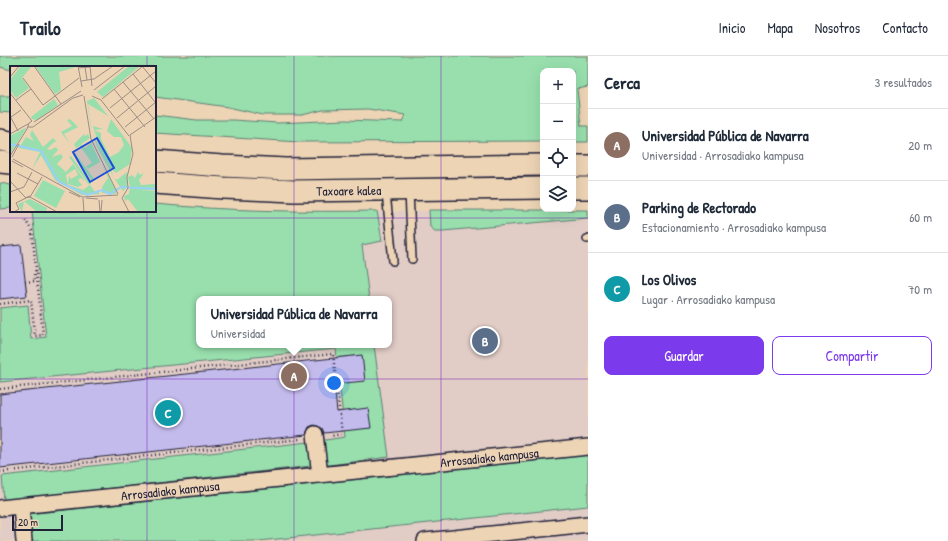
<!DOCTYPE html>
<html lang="es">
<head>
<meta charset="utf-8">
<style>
	body { margin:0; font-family:"Patrick Hand",sans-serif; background:#f2f2f3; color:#1f2937 }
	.controls { position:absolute; right:12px; top:12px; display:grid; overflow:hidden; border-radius:8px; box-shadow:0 4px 16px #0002 }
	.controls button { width:36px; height:36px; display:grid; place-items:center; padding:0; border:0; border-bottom:1px solid #e0e1e3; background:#fff; color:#1f2937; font:20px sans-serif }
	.scale { position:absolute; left:12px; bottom:10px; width:51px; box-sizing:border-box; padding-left:4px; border:2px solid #22223b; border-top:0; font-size:11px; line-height:14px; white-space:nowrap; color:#22223b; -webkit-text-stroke:3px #edd4b5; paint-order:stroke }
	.you { position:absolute; left:334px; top:327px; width:14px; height:14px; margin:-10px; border:3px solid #fff; border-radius:50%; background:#1a73e8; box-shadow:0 0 0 6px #1a73e833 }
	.badge { display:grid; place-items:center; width:26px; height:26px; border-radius:50%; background:#7c3aed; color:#fff; font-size:13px; font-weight:700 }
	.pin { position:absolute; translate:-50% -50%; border:2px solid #fff; box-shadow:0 1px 4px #0006 }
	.popup { position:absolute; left:196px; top:240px; width:196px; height:52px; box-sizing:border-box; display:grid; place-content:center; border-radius:8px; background:#fff; filter:drop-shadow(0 1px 3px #0005); font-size:13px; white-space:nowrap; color:#747a83 }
	.popup b { font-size:15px; color:#1f2937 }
	.popup::after { content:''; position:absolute; left:50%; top:100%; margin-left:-8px; border:8px solid transparent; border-top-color:#fff }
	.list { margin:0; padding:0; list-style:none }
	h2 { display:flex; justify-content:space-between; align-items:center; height:52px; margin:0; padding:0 16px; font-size:17px }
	h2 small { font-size:13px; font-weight:400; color:#747a83 }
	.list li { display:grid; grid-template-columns:26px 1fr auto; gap:12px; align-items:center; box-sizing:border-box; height:72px; padding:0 16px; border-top:1px solid #e0e1e3 }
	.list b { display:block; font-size:15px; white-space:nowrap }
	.list p { margin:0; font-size:13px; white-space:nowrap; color:#747a83 }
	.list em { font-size:13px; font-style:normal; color:#747a83 }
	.actions { display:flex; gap:8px; padding:12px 16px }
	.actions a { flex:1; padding:9px 0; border:1px solid #7c3aed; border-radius:8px; text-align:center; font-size:14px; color:#7c3aed }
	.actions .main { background:#7c3aed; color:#fff }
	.icon { flex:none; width:22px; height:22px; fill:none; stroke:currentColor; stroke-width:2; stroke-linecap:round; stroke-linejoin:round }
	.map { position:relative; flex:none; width:588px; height:485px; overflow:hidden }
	header { display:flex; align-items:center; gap:24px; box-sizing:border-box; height:56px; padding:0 20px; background:#fff; border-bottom:1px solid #e0e1e3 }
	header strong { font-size:19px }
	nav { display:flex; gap:22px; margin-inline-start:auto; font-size:14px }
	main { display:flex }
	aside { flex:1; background:#fff }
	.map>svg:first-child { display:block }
</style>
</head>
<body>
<header>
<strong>Trailo</strong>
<nav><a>Inicio</a><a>Mapa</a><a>Nosotros</a><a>Contacto</a></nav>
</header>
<main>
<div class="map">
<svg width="588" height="485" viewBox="0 0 588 485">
	<rect width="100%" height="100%" fill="#edd4b5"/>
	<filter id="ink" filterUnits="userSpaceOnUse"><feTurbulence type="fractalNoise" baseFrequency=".025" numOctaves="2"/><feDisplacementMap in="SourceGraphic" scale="8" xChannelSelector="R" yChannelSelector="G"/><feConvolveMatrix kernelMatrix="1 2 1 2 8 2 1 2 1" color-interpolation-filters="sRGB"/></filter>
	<g filter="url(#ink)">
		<path fill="#e1ccc6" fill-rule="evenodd" d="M 0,127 L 11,129 L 11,155 L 155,155 L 155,148 L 195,152 L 317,156 L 588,154 L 588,485 L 0,485 ZM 199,243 L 389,243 L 389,289 L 199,289 Z"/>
		<path fill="#98dfad" stroke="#5d8074" d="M 0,0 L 588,0 L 588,31 L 577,33 L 581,70 L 588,70 L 588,86 L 573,86 L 573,15 L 543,15 L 543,85 L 299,86 L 155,77 L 155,59 L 197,64 L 233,64 L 278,67 L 345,64 L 402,66 L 405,59 L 368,53 L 323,54 L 302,59 L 263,59 L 228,51 L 155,41 L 155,11 L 11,11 L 11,14 L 0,11 Z
			M 0,40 L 11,40 L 11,57 L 0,56 Z
			M 0,127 L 11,129 L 11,152 L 0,153 Z
			M 155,148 C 229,155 303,156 377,155 L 382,185 L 362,189 L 369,243 L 199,243 L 199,289 L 374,289 L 389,401 L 322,410 L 319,385 L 345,381 L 336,293 L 0,326 L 0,252 L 28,249 L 31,283 L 46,281 L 32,155 L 155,155 Z
			M 429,154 L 588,154 L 588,162 L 443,175 L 435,175 L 430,171 Z
			M 309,386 L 311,410 L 4,444 L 2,420 Z
			M 588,399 L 588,450 L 259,485 L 30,485 L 28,458 Z"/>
		<path fill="#c4bbed" stroke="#22223b" d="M 21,189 L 27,240 L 0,243 L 0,191 Z
			M 362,299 L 365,325 L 334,328 L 337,356 L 368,352 L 371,372 L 324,377 L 322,372 L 314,369 L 309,371 L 306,379 L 0,412 L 0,338 Z"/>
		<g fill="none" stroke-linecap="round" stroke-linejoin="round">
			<g stroke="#22223b" stroke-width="10">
				<path id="lane" d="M 409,135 L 412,203
					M 386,137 L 393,205
					M 587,183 L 588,183"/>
			</g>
			<g stroke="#22223b" stroke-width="18">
				<g id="street">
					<path d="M 315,378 L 320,419"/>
					<path d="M 21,450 L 24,485"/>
					<path id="s1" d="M 0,452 L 588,391"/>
					<path d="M 425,485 L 588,468"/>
				</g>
			</g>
			<g stroke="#22223b" stroke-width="24">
				<g id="secondary">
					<path d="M 0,84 L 11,86"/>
					<path d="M 155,105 L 222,110 L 286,113 L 543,109"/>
					<path d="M 0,106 L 11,107"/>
					<path d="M 573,110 L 588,110"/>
					<path id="s2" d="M 155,127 L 223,132 L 294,135 L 543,132"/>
					<path d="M 573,132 L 588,132"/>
				</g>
			</g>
			<path stroke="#22223b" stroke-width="2.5" stroke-dasharray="1 3" stroke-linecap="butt" d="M 25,226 L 35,225 L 34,218 L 36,213
				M 0,248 L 31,244 L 35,280 L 43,279 L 32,175 L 24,162
				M 0,333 L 333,298 L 342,378 L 331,380
				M 0,416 L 300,383"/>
			<use href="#lane" stroke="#edd4b5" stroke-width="7"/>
			<use href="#street" stroke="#edd4b5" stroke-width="15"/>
			<use href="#secondary" stroke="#edd4b5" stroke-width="21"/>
		</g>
	</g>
	<path fill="none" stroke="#7b2cbf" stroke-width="1" stroke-opacity="0.55" d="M 147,0 L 147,11M 294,0 L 294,485M 441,0 L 441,485M 147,155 L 147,485M 0,162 L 588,162M 0,323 L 588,323"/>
	<g text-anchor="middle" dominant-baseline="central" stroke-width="3" stroke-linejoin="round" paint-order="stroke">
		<g font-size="13" fill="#22223b" stroke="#edd4b5">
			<text stroke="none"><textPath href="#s2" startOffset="194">Taxoare kalea</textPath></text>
			<text stroke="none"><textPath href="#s1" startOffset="492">Arrosadiako kampusa</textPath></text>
			<text stroke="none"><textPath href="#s1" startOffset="171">Arrosadiako kampusa</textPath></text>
		</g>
	</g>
	<g transform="translate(10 10)">
		<rect width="146" height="146" fill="#edd4b5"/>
		<path d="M 11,0 L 21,1 L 12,12 L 19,22 L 6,32 L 0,24 L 0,14 ZM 25,0 L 65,0 L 66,1 L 49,6 L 51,24 L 45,28 ZM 119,0 L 130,0 L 93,31 L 87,26 ZM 84,32 L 98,50 L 78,38 L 82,65 L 91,86 L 83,60 L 93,63 L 84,64 L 91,67 L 91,73 L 100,91 L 109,86 L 114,79 L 111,71 L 104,71 L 97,65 L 101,53 L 122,82 L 120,98 L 106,107 L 101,103 L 103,110 L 87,81 L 81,61 L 77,35 ZM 44,33 L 48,39 L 27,54 L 22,53 L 21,51 ZM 60,53 L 68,61 L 54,68 L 60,78 L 51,66 L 62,60 L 57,54 ZM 15,62 L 16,63 L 0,88 L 0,70 ZM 22,64 L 33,81 L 43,72 L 47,76 L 44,76 L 37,83 L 40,84 L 46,81 L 48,84 L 42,91 L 51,88 L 53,91 L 47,98 L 55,105 L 58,119 L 73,124 L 80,119 L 85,126 L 89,124 L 89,128 L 72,129 L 45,114 L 31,89 L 22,103 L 30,86 L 9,82 L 16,71 L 24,75 L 20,69 ZM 74,68 L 75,70 L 78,68 L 80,72 L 71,78 L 75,82 L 80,78 L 80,74 L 90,96 L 78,103 L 76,100 L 82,97 L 70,80 L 66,82 L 64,78 ZM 65,87 L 85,114 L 83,116 L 63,89 ZM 61,90 L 81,117 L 79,119 L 59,91 ZM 63,98 L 75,115 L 71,112 L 68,114 L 72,119 L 68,121 L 58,118 L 59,110 L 61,113 L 68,109 L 65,103 L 56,109 L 55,107 ZM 92,98 L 97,107 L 107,126 L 105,128 L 92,127 L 92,121 L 98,112 ZM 117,106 L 117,121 L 113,125 L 104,112 L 107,114 ZM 128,106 L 130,109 L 134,107 L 129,114 L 131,119 L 146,118 L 146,124 L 130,124 L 146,125 L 146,146 L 128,146 L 118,133 L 115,135 L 114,130 L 119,128 L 120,121 L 118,111 L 122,109 L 125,112 ZM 33,114 L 55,125 L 46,142 L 24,130 ZM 20,133 L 37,142 L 36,146 L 27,146 L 14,135 L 12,146 L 8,138 Z" fill="#98dfad"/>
		<path fill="none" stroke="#99d1f8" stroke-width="2" d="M 0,78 L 31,85 L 49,116 L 77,129 L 92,124 L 100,128 L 111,121 L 146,123"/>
		<path fill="none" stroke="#9c8d84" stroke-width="1" d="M 24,0 L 51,38M 68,0 L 72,21M 80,0 L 82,20M 132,0 L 146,17M 75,1 L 77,14M 68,2 L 80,1M 123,8 L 145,36M 0,11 L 9,0M 13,12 L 33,39 L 69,12M 71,15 L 84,13 L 103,0M 113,16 L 144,53M 104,23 L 135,61M 84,24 L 115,0M 0,27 L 22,55M 74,30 L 81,73 L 108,128M 82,30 L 91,34 L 119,70M 92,33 L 133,0M 6,34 L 21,23M 100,42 L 146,5M 0,50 L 8,65M 1,51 L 11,44M 107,52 L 146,20M 24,56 L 71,25M 18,61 L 23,61 L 63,32 L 73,29M 115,61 L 146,36M 0,68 L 18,58M 0,90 L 17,63 L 19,57 L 22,55M 2,91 L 9,78M 3,93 L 72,131 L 108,129M 2,95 L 13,101M 7,107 L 28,118M 0,115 L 15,131M 0,126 L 14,121 L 22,106M 59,126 L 70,131M 20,130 L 15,132 L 20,131 L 32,111M 20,131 L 47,146M 73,132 L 74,146M 76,132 L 88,133M 112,132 L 118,122 L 117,111 L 123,88 L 120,69 L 146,51M 112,132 L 119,146M 89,134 L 90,146M 4,146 L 9,143 L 6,137 L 16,132M 91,146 L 92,134"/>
		<path fill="#1d4ed8" fill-opacity="0.15" stroke="#1d4ed8" stroke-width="2" d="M 87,72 L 104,102 L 80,116 L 63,86 Z"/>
		<rect width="146" height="146" fill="none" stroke="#22223b" stroke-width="2"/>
	</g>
</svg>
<div class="controls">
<button>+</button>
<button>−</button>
<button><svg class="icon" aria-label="locate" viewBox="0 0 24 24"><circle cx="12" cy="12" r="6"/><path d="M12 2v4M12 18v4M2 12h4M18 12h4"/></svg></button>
<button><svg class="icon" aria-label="layers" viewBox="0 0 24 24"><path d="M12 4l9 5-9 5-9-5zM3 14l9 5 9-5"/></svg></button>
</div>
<div class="scale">20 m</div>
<div class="you"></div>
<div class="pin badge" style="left:294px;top:320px;background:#8d6e63">A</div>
<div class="popup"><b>Universidad Pública de Navarra</b>Universidad</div>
<div class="pin badge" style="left:485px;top:285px;background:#5c6f8a">B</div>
<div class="pin badge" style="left:168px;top:357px;background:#0f9aa8">C</div>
</div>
<aside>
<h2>Cerca<small>3 resultados</small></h2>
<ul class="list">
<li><span class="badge" style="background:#8d6e63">A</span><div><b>Universidad Pública de Navarra</b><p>Universidad · Arrosadiako kampusa</p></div><em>20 m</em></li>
<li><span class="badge" style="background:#5c6f8a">B</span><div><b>Parking de Rectorado</b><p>Estacionamiento · Arrosadiako kampusa</p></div><em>60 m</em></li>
<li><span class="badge" style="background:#0f9aa8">C</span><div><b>Los Olivos</b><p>Lugar · Arrosadiako kampusa</p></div><em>70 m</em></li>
</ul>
<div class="actions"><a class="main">Guardar</a><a>Compartir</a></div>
</aside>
</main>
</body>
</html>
